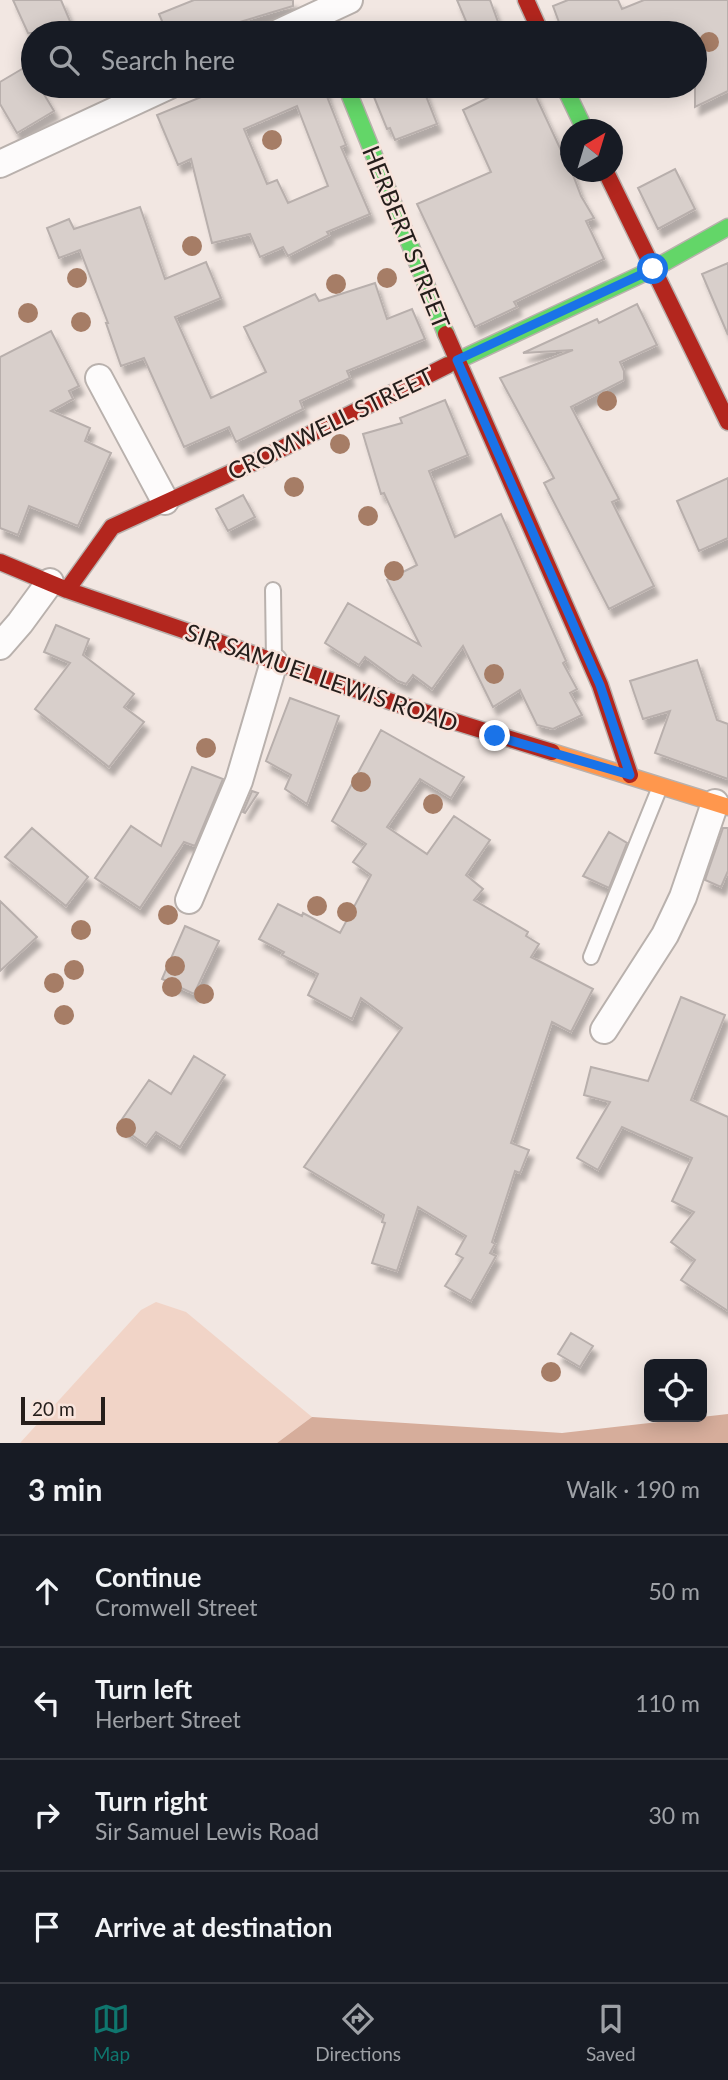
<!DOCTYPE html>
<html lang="en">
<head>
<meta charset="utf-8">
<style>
	body { margin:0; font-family:Lato,sans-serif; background:#20242c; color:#f1f3f6 }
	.controls { position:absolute; right:21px; bottom:21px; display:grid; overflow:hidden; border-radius:10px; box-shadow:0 4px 18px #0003 }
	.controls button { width:63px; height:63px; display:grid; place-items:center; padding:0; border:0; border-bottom:2px solid #363941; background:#171b24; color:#f1f3f6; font:35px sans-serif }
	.compass { position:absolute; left:560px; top:119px; width:63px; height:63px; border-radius:50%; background:#171b24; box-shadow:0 4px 18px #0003; rotate:38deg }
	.scale { position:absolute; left:21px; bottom:18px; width:84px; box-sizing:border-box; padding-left:7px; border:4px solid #251e1b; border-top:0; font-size:19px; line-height:24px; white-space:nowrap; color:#251e1b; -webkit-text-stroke:5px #f8e4dc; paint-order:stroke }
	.stop { position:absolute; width:21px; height:21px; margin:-16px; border:5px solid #1a73e8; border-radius:50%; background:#fff }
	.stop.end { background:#1a73e8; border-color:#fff; box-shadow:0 2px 7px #0008 }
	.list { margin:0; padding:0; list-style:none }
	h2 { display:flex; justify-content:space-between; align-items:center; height:91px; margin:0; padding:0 28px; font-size:30px }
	h2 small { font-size:23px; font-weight:400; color:#9ea1a6 }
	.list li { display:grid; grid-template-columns:46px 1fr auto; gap:21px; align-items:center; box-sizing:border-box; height:112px; padding:0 28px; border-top:2px solid #363941 }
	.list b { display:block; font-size:26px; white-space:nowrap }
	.list p { margin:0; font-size:23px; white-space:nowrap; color:#9ea1a6 }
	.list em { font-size:23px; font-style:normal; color:#9ea1a6 }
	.icon { flex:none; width:38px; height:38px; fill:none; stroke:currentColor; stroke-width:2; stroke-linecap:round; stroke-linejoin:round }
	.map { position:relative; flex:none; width:728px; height:1443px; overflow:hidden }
	.search { position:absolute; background:#171b24; box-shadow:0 4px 18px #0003; left:21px; right:21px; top:21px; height:77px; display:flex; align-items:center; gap:18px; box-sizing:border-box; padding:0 24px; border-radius:38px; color:#9ea1a6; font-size:26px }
	.sheet { height:539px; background:#171b24 }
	nav { display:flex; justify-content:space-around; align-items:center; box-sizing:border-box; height:98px; border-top:2px solid #363941; background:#171b24; font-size:19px; color:#9ea1a6 }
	nav a { display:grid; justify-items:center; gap:4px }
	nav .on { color:#0f766e }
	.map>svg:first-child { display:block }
</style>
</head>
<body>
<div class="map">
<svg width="728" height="1443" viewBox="0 0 728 1443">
	<defs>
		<filter id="shadow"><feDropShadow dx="4.5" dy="8" stdDeviation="2" flood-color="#0004"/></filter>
	</defs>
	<rect width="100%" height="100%" fill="#f2e7e2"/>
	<path fill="#f1d4c7" d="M 156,1302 L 186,1312 L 312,1417 L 277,1443 L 20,1443 L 141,1310 Z"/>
	<path fill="#d6ad9b" d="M 728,1414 L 728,1443 L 277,1443 L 312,1417 L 562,1433 Z"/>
	<path fill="#d8cfcb" stroke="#b8afac" stroke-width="2" fill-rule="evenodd" filter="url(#shadow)" d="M 13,0 L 61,0 L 75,33 L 28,33 Z
		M 194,0 L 293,0 L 293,6 L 203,33 L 167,33 L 159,14 Z
		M 457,0 L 490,0 L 502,33 L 471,33 Z
		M 568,0 L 618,0 L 622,9 L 644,0 L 728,0 L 728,91 L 695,107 L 695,33 L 563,33 L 553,6 Z
		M 27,66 L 33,76 L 33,86 L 39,86 L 54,111 L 17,133 L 0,104 L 0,82 Z
		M 228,86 L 325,86 L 326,94 L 346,145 L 341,147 L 370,214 L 327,232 L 329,235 L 288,256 L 283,247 L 260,257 L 250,234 L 212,243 L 191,159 L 178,165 L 157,115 ZM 297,106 L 328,186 L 288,203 L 277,180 L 267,184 L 244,129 Z
		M 405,86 L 422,86 L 437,124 L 395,140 L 390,128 L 387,129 L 374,97 Z
		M 512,86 L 531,86 L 565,159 L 567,159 L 581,196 L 594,218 L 586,221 L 604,259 L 514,302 L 517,307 L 475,327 L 417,204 L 491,172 L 463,110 Z
		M 675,169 L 695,209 L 658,229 L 638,188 Z
		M 140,207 L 165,279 L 206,262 L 221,298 L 175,317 L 211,398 L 266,372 L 244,327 L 315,294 L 319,301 L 375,283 L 387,319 L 412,309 L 425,339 L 347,371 L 350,378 L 300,401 L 303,409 L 236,442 L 229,427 L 184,447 L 144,358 L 121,366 L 106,323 L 108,323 L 80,250 L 59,258 L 47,228 L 69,219 L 74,229 Z
		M 728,263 L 728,335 L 702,274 Z
		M 637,304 L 657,345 L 620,362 L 624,371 L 624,380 L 571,407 L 619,499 L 612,502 L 654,586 L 609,609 L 544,483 L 554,478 L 500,378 L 573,350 L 523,353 L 597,319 L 599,323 Z
		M 51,331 L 79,386 L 69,391 L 73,399 L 51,411 L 90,428 L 85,441 L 111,453 L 78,526 L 29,506 L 18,535 L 0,528 L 0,357 Z
		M 445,400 L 468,455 L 429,471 L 455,537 L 501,514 L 566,661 L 563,663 L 577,689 L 570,693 L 582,715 L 553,729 L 537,725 L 520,690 L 493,707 L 463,646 L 432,689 L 413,675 L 406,684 L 398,681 L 365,657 L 359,665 L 325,643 L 348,603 L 420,645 L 387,580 L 417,565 L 384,493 L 381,494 L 363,434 L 402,423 L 400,418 Z
		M 728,478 L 728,538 L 699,551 L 677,501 Z
		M 243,495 L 255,517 L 228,531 L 216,509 Z
		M 56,625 L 89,639 L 83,655 L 134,694 L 124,707 L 144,722 L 109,767 L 35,709 L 70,663 L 44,652 Z
		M 697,660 L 717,720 L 728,724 L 728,779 L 655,753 L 670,711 L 643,719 L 630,681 Z
		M 290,698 L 339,716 L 307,804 L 285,789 L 291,775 L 266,761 Z
		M 381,730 L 464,777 L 451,798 L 420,779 L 387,827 L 427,854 L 454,816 L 490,840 L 466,875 L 483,889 L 474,900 L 528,932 L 526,936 L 539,944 L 531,957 L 593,989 L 571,1032 L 552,1022 L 511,1143 L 529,1150 L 520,1173 L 515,1171 L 492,1242 L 495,1244 L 490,1253 L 496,1256 L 471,1301 L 445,1286 L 463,1258 L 456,1254 L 466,1236 L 418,1207 L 397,1271 L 372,1263 L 385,1223 L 382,1222 L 384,1215 L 304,1167 L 402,1028 L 361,998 L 352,1019 L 308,995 L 318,974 L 282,955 L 284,952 L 259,939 L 278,904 L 302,916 L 303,913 L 340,933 L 371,875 L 353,862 L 366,844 L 332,821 Z
		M 192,767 L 223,779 L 195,846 L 184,842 L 140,908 L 95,878 L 131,826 L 161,846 Z
		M 252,791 L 258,793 L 245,813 L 243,812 Z
		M 32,828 L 88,877 L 66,906 L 5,857 Z
		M 723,828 L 728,828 L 728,871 L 721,887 L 705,880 Z
		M 609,832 L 627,843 L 609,888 L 583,876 Z
		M 0,901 L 37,937 L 0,971 Z
		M 185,926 L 219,941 L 194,994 L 162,979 Z
		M 681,997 L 725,1015 L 691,1100 L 728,1117 L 728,1311 L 681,1280 L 695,1260 L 671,1242 L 694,1212 L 672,1201 L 692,1158 L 622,1127 L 598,1170 L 577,1158 L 610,1102 L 584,1095 L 591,1067 L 648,1081 Z
		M 194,1056 L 225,1075 L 180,1147 L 156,1132 L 146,1145 L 118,1125 L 149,1080 L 171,1094 Z
		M 571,1333 L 593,1346 L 580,1367 L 558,1354 Z"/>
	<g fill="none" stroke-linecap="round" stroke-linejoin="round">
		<g stroke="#b9b1ad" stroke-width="18">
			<path id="lane" d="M 273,590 L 274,660
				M 591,957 L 660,787"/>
		</g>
		<g stroke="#b9b1ad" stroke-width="30">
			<path id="street" d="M 278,33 L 349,0
				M 0,164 L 168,86
				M 99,378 L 165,501
				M 0,646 L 20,623 L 50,582
				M 189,900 L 239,781 L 274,662
				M 604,1030 L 665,935 L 683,897 L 715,803"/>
		</g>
		<g stroke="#b9b1ad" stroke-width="19">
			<path id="fast" d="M 346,86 L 446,334
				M 564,86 L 585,130
				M 448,365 L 653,269 L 728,227"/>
		</g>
		<g stroke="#b9b1ad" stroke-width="19">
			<path id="slow" d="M 552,752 L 728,807"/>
		</g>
		<g stroke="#b9b1ad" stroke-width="19">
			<path id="jam" d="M 526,0 L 541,33
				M 606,172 L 728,422
				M 446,334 L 600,685 L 630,775
				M 0,562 L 67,590 L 398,704 L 552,752
				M 67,590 L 112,527 L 259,460 L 448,365"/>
		</g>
		<use href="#lane" stroke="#fdfbfb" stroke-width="14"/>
		<use href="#street" stroke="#fdfbfb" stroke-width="26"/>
		<use href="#fast" stroke="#63d668" stroke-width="16"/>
		<use href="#slow" stroke="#ff974d" stroke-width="16"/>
		<use href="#jam" stroke="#b3261e" stroke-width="16"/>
	</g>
	<g fill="#a67d66">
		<circle cx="709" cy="42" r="10"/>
		<circle cx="272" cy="140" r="10"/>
		<circle cx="192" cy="246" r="10"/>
		<circle cx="77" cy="278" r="10"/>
		<circle cx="387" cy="278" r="10"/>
		<circle cx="336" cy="284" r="10"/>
		<circle cx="28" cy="313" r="10"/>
		<circle cx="81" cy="322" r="10"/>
		<circle cx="607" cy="401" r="10"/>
		<circle cx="340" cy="444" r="10"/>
		<circle cx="294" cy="487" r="10"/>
		<circle cx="368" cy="516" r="10"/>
		<circle cx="394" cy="571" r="10"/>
		<circle cx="494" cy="674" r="10"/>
		<circle cx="206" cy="748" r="10"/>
		<circle cx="361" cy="782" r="10"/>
		<circle cx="433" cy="804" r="10"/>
		<circle cx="317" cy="906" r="10"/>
		<circle cx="347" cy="912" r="10"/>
		<circle cx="168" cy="915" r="10"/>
		<circle cx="81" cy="930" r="10"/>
		<circle cx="175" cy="966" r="10"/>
		<circle cx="74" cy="970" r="10"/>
		<circle cx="54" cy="983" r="10"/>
		<circle cx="172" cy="987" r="10"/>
		<circle cx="204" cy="994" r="10"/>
		<circle cx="64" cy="1015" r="10"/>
		<circle cx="126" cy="1128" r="10"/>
		<circle cx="551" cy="1372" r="10"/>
	</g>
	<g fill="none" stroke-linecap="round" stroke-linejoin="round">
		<path stroke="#1a73e8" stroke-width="9" d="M 495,736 L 630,775 L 600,685 L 457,360 L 653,269"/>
	</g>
	<g text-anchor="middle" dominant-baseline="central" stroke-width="5" stroke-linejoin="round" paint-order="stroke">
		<g font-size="24" fill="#251e1b" stroke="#f8e4dc">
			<text transform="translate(407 237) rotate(68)">HERBERT STREET</text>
			<text transform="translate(330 423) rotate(-26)">CROMWELL STREET</text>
			<text transform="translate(322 677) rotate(19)">SIR SAMUEL LEWIS ROAD</text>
		</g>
	</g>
</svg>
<div class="controls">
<button><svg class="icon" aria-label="locate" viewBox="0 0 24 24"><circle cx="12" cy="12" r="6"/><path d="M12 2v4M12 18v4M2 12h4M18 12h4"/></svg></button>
</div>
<svg class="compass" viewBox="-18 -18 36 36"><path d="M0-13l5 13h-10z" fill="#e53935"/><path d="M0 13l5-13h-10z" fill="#9ea1a6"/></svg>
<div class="scale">20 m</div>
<div class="stop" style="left:653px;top:269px"></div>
<div class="stop end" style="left:495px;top:736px"></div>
<div class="search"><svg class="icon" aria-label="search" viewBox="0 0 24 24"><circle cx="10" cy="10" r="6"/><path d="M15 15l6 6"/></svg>Search here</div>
</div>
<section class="sheet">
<h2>3 min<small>Walk · 190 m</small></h2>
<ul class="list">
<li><svg class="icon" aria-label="ahead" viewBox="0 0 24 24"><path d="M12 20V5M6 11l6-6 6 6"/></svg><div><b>Continue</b><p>Cromwell Street</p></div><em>50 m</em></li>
<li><svg class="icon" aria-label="left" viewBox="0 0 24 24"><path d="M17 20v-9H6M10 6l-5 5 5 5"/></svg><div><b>Turn left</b><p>Herbert Street</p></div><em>110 m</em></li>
<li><svg class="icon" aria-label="right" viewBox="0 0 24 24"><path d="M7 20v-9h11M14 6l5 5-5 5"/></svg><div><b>Turn right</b><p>Sir Samuel Lewis Road</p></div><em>30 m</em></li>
<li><svg class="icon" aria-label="arrive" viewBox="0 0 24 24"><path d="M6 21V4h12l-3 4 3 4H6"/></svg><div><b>Arrive at destination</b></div></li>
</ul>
</section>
<nav>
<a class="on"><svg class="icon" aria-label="map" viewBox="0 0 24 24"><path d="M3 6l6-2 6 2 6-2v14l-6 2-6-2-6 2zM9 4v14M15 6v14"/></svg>Map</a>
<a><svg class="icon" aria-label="directions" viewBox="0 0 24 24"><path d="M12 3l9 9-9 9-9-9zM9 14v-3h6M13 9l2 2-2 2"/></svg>Directions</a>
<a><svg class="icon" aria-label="saved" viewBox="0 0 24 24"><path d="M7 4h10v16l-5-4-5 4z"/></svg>Saved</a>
</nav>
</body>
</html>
